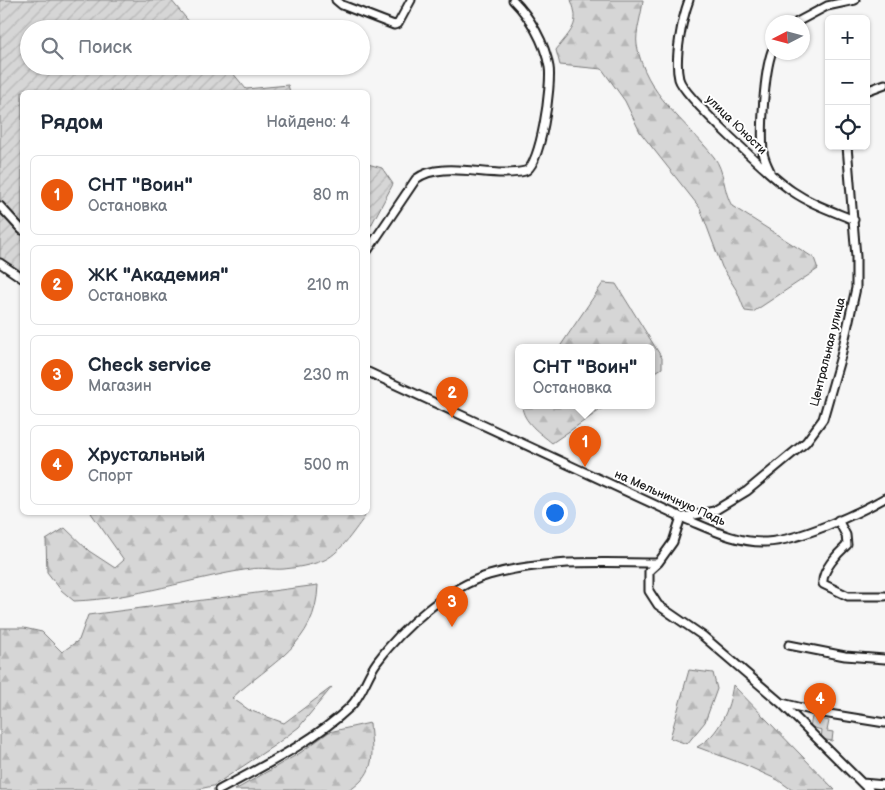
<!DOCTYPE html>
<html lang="ru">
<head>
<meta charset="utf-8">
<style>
	body { margin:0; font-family:"Balsamiq Sans",sans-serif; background:#f6f6f7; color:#1f2937 }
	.controls { position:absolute; right:15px; top:15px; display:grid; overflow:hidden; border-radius:8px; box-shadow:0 1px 4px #0004 }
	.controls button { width:45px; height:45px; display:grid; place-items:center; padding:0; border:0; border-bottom:1px solid #e0e1e3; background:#fff; color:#1f2937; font:25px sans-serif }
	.compass { position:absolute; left:765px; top:15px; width:45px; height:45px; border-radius:50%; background:#fff; box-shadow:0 1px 4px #0004; rotate:264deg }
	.you { position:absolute; left:554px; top:512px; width:18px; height:18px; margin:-12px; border:4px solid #fff; border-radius:50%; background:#1a73e8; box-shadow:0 0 0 8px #1a73e833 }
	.badge { display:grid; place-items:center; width:32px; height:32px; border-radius:50%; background:#ea580c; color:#fff; font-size:16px; font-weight:700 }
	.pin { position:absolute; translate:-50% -41px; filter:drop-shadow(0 1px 2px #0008) }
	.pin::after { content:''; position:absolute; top:26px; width:18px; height:15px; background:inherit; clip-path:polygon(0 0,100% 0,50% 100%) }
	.popup { position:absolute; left:515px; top:344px; width:140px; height:65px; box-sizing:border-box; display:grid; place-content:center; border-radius:8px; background:#fff; filter:drop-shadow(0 1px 4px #0005); font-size:16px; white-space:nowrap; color:#747a83 }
	.popup b { font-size:19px; color:#1f2937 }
	.popup::after { content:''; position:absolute; left:50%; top:100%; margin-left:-10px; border:10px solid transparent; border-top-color:#fff }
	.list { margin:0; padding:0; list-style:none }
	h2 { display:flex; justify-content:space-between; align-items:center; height:65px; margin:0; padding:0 20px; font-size:21px }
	h2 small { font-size:16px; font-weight:400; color:#747a83 }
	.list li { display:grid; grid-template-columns:32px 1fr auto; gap:15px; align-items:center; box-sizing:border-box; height:80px; margin:0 10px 10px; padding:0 10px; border:1px solid #e0e1e3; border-radius:8px }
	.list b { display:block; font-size:19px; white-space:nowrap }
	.list p { margin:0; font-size:16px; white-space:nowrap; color:#747a83 }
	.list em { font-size:16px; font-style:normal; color:#747a83 }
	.icon { flex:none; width:28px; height:28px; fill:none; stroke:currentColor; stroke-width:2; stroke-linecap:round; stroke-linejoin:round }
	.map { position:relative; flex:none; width:885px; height:790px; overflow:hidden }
	.search { position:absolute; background:#fff; box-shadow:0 1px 4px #0004; left:20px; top:20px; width:350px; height:55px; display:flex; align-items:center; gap:12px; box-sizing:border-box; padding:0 18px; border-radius:28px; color:#747a83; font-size:19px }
	.panel { position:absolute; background:#fff; box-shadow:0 1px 4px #0004; left:20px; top:90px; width:350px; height:425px; border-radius:8px }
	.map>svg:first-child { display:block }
</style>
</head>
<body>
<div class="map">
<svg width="885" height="790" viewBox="0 0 885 790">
	<defs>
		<pattern id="forest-firs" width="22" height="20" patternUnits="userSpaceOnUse" patternTransform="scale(1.25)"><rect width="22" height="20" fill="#d6d6d6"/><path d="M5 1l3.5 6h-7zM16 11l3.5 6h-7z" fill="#b7b7b7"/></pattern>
		<pattern id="garden-furrows" width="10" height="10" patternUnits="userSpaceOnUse" patternTransform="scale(1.25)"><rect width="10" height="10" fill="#d6d6d6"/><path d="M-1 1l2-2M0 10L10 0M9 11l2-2" fill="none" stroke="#b7b7b7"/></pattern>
	</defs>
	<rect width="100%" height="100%" fill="#f6f6f6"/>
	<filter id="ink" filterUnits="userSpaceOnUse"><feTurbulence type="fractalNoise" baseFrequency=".02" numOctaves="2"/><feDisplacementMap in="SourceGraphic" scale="10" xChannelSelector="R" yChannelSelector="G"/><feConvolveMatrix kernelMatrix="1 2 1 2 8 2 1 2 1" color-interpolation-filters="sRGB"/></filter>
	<g filter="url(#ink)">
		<path fill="url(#forest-firs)" stroke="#797979" d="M 571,0 L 643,0 C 642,14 635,32 637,45 C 645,94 686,121 714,157 C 725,171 723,191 732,206 L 814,258 L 818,269 L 753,312 L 745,311 L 737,291 L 722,267 L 700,208 L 640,132 L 625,101 L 602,69 L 560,65 L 556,50 C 571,30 581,25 571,0 Z
			M 603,283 L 616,284 L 662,358 L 662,368 L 651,375 L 651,348 L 559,348 Z
			M 522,406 L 606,406 L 552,443 C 540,433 523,422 522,406 Z
			M 91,513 L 92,512 L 365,513 L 364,518 C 353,532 339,555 322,561 C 311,565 296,568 284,569 C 273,570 261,567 250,569 C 191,578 134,599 74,601 L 61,590 L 47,572 L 46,540 L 65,528 L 89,551 L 115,568 L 124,560 Z
			M 318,585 C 316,645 271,662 232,698 L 249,710 L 284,723 L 332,687 L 299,727 L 275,745 L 213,786 L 194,790 L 0,790 L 0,628 L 24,628 L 42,632 L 62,652 L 79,640 L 88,615 Z
			M 689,670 L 713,673 L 717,689 L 705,722 L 687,744 L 670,738 Z
			M 733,685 L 835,790 L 792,790 L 778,780 L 743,764 L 697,747 C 720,734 729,710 733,685 Z
			M 370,723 C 372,754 378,771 350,790 L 235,790 L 300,753 L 329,732 Z"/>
		<path fill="url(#garden-furrows)" stroke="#797979" d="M 0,0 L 171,0 L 195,29 L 29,29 L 29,66 L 227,66 L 246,89 L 288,85 L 290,92 L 22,92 L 22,226 L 0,202 Z
			M 368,164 L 382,168 L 393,184 L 368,231 Z
			M 0,210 L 22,233 L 22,273 L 0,259 Z"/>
		<path fill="#d6d6d6" stroke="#797979" d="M 812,717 L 829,721 L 827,731 L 833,732 L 832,741 L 821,739 L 822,730 L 810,727 Z"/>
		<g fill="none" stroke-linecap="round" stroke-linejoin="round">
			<g stroke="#1c1c1c" stroke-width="11">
				<path id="minor" d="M 336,0 L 342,5 L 394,25 L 398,24 L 411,0
					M 689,0 C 682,19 674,59 679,79 C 684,97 773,178 792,191 C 811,204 832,211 854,220
					M 797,22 L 827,6 L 855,0
					M 866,91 L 885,84
					M 770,171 C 767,165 764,159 763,152 C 761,128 764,73 772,51
					M 0,206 L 22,230
					M 368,250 L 416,179 C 442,159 493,179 525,171 C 541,167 552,83 549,67 C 545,43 530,17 513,0
					M 0,263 L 22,278
					M 368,372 L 688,520 C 712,530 738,543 766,542 C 798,541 857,514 885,498
					M 684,517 L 714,511 L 747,491 L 806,442 L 823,419 L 841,356 L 856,288 L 856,257 L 847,146
					M 838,520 L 846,535 L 847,545 C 838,553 821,571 823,584 L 848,596 L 885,596
					M 658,563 L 649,571 L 649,591 L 658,605 L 703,636 L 781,703 L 869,790
					M 789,645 L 845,656 L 885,659
					M 782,703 L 823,713 L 885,723
					M 862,783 L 885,785
					M 219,790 C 263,766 313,742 350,707 C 363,694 366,677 377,662 C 402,628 448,587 489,575 C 544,559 601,563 658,563 L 673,542 L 681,517"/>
			</g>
			<use href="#minor" stroke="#fff" stroke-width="7"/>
		</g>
	</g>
	<g text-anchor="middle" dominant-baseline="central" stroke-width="4" stroke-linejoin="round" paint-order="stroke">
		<g font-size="12" fill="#1c1c1c" stroke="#fff">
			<text transform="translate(736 125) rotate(44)">улица Юности</text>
			<text transform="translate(828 352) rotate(-76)">Центральная улица</text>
			<text transform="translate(670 498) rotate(24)">на Мельничную Падь</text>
		</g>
	</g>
</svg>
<div class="controls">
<button>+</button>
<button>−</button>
<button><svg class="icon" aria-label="locate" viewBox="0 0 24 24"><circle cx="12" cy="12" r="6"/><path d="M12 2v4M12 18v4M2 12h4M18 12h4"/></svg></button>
</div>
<svg class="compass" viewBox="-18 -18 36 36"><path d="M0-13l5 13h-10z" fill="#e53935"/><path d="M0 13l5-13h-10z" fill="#747a83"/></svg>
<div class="you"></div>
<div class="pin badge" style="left:585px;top:467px">1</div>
<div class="popup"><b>СНТ &quot;Воин&quot;</b>Остановка</div>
<div class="pin badge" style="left:452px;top:418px">2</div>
<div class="pin badge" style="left:452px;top:627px">3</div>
<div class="pin badge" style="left:820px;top:724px">4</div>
<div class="search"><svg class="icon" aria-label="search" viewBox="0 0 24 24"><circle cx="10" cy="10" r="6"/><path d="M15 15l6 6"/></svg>Поиск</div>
<section class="panel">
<h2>Рядом<small>Найдено: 4</small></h2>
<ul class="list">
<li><span class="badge">1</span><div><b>СНТ &quot;Воин&quot;</b><p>Остановка</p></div><em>80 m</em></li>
<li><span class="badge">2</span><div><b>ЖК &quot;Академия&quot;</b><p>Остановка</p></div><em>210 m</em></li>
<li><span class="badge">3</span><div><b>Check service</b><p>Магазин</p></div><em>230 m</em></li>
<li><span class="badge">4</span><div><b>Хрустальный</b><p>Спорт</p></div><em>500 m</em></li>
</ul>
</section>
</div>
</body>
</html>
